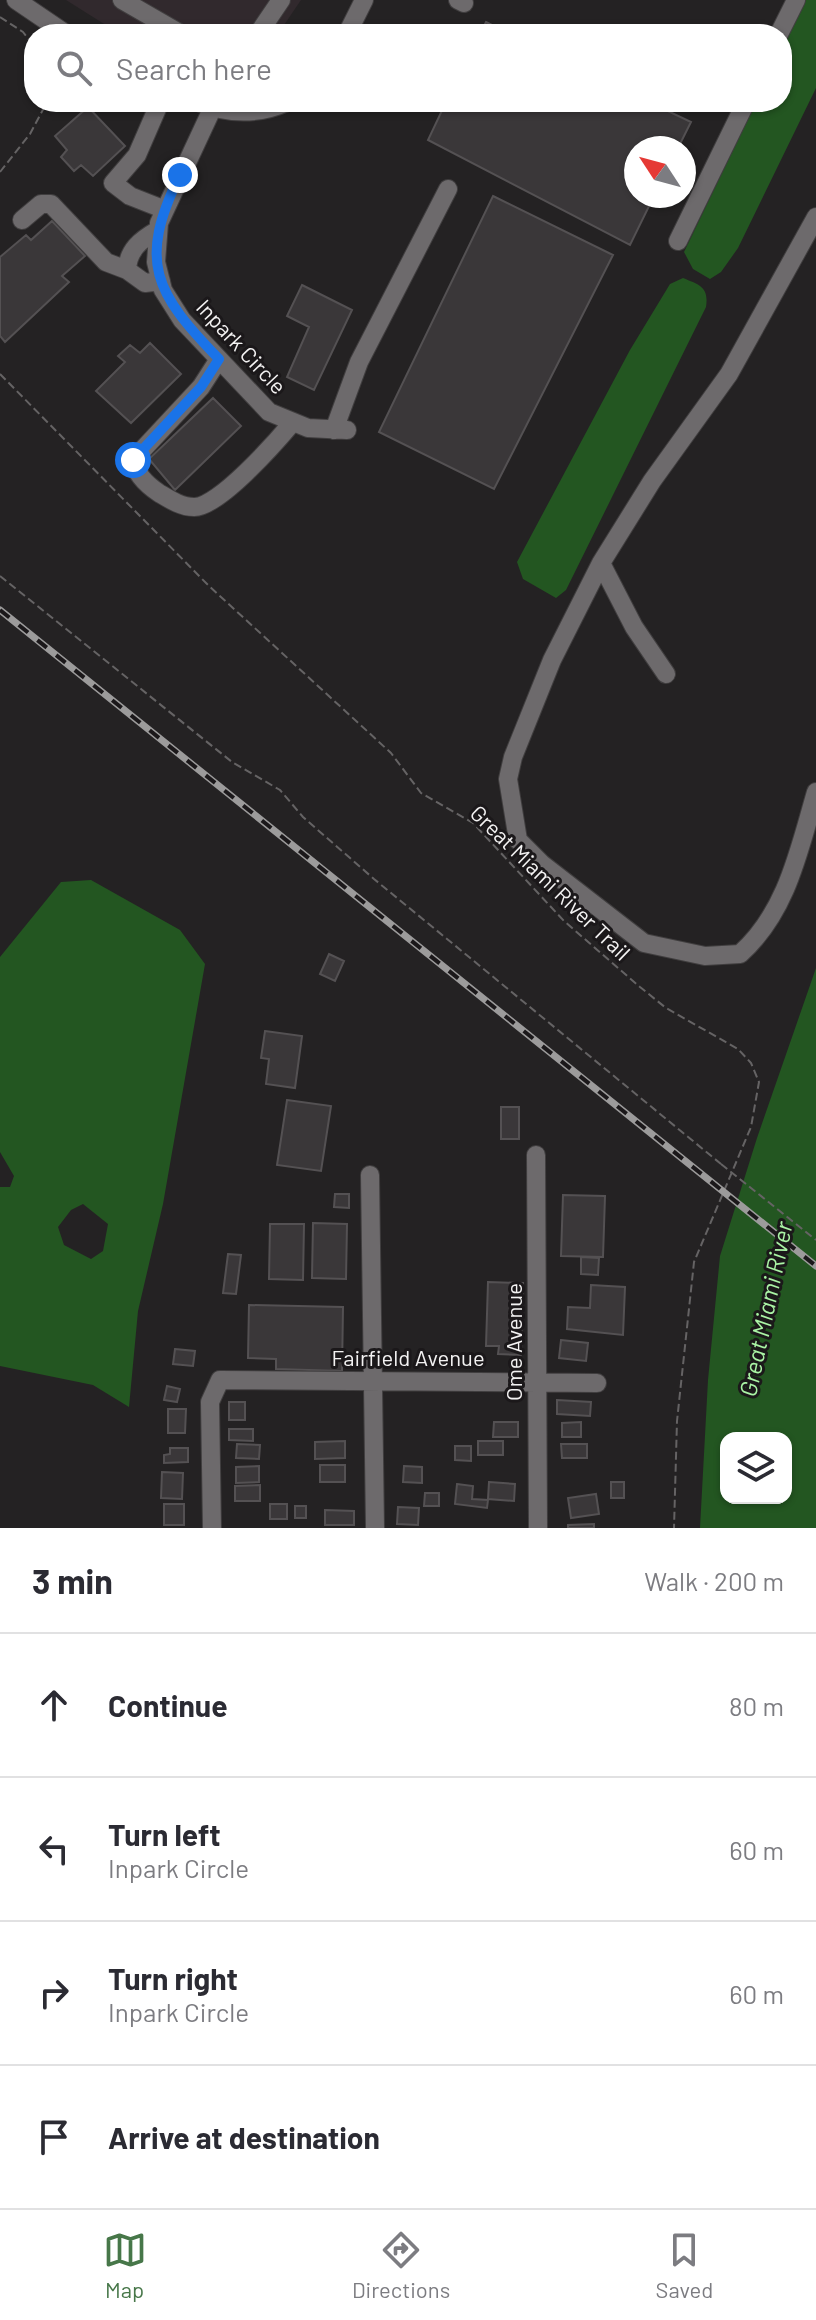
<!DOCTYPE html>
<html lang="en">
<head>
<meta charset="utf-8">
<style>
	body { margin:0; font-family:Barlow,sans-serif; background:#f2f2f3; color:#2b2b33 }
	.controls { position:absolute; right:24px; bottom:24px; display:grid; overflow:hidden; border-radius:16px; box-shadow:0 2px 6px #0004 }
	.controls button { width:72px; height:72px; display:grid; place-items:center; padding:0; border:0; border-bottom:2px solid #e1e1e2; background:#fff; color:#2b2b33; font:40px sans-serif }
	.compass { position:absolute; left:624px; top:136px; width:72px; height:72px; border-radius:50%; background:#fff; box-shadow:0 2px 6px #0004; rotate:306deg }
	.stop { position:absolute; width:24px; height:24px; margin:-18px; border:6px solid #1a73e8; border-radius:50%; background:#fff }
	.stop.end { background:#1a73e8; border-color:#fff; box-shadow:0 2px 8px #0008 }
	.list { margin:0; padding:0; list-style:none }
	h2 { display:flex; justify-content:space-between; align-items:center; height:104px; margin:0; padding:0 32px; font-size:34px }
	h2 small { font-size:26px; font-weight:400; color:#7c7c81 }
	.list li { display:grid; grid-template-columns:52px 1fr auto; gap:24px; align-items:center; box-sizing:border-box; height:144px; padding:0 32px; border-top:2px solid #e1e1e2 }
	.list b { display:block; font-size:30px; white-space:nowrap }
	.list p { margin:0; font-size:26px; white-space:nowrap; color:#7c7c81 }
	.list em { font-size:26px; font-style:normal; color:#7c7c81 }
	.icon { flex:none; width:44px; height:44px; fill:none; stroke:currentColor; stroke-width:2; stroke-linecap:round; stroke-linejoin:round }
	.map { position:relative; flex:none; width:816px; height:1528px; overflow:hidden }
	.search { position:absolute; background:#fff; box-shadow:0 2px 6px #0004; left:24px; right:24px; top:24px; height:88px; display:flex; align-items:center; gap:20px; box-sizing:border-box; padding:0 28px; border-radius:32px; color:#7c7c81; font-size:30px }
	.sheet { height:680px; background:#fff }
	nav { display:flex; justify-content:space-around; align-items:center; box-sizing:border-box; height:112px; border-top:2px solid #e1e1e2; background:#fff; font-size:22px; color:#7c7c81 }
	nav a { display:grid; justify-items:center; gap:4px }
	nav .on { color:#477749 }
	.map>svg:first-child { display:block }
</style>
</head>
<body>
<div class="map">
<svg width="816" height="1528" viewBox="0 0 816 1528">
	<rect width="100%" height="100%" fill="#242223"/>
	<path fill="#31292d" d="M 66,0 L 301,0 L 278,34 L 120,34 Z"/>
	<path fill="#235621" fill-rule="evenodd" d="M 804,0 L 816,0 L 816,88 L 738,248 L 721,272 L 710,279 L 693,269 L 684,252 L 756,102 L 782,102 L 782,47 Z
		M 683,278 C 700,285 709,287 706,307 L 566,590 L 556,598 L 523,579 L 517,562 L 630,350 L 670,284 Z
		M 91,880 L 180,930 L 205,964 L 163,1204 L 138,1311 L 129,1407 L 93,1385 L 0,1366 L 0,1187 L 10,1187 L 14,1176 L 0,1152 L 0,957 L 61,882 ZM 83,1204 L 108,1224 L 103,1251 L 91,1259 L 64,1245 L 58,1227 L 71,1210 Z
		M 816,968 L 816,1528 L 700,1528 L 708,1380 L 720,1256 L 757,1138 ZM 786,1438 L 786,1498 L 726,1498 L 726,1438 Z"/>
	<path fill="#3a3739" stroke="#545153" stroke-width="2" d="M 486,22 L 510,34 L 480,34 Z
		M 446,102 L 649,102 L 691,122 L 678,148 L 636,148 L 636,196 L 654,196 L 630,245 L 428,140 Z
		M 88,107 L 125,146 L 93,176 L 81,165 L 74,171 L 61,157 L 67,150 L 55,136 Z
		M 493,196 L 613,255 L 494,489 L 379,432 Z
		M 52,221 L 85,256 L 62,276 L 69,282 L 5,342 L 0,336 L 0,257 L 26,235 L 31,240 Z
		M 302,285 L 352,310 L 314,390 L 287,377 L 309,327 L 287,316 Z
		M 150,343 L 181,374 L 131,423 L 96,391 L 125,362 L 118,356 L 130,345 L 140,353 Z
		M 213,398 L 241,426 L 175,490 L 149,459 Z
		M 329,954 L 344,961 L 335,981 L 320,974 Z
		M 265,1031 L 302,1036 L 295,1088 L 266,1084 L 269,1059 L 261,1058 Z
		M 287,1100 L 331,1106 L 321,1171 L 277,1165 Z
		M 501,1107 L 519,1107 L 519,1139 L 501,1139 Z
		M 335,1194 L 349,1194 L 349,1208 L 334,1207 Z
		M 563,1195 L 605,1196 L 603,1257 L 561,1256 Z
		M 313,1223 L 347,1224 L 346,1279 L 312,1278 Z
		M 270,1224 L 304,1224 L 303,1280 L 269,1279 Z
		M 228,1254 L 241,1255 L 236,1294 L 223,1293 Z
		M 581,1257 L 599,1258 L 598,1275 L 581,1274 Z
		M 488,1282 L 523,1283 L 521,1355 L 498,1354 L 499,1346 L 486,1346 Z
		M 591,1285 L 625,1287 L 623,1335 L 567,1329 L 568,1307 L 590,1308 Z
		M 249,1305 L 343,1307 L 342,1371 L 276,1369 L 276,1359 L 248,1358 Z
		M 561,1340 L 588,1343 L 586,1361 L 559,1358 Z
		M 175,1349 L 195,1351 L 193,1366 L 173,1364 Z
		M 167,1386 L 180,1389 L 177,1402 L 164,1400 Z
		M 557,1400 L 591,1402 L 590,1416 L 557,1414 Z
		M 229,1402 L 245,1402 L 245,1420 L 229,1420 Z
		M 168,1409 L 186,1409 L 185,1433 L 168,1433 Z
		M 494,1422 L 518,1422 L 518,1437 L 493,1437 Z
		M 581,1422 L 581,1437 L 562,1437 L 562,1423 Z
		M 229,1429 L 253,1429 L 253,1441 L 229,1440 Z
		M 345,1441 L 345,1458 L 315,1459 L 315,1442 Z
		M 478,1441 L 503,1441 L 503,1455 L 478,1455 Z
		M 237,1444 L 260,1445 L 259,1459 L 236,1458 Z
		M 561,1444 L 587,1444 L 587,1458 L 562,1458 Z
		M 455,1446 L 471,1446 L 471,1461 L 455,1460 Z
		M 170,1448 L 188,1448 L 188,1462 L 164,1463 L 164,1455 L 170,1454 Z
		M 320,1465 L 345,1465 L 345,1482 L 320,1482 Z
		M 259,1466 L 259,1482 L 236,1483 L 236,1467 Z
		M 404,1466 L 422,1467 L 422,1483 L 403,1482 Z
		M 162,1472 L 183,1473 L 182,1499 L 161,1498 Z
		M 489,1482 L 515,1484 L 514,1501 L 488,1499 Z
		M 611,1482 L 624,1482 L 624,1498 L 611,1498 Z
		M 457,1484 L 473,1486 L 472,1499 L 488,1500 L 487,1508 L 455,1504 Z
		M 260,1485 L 260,1501 L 235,1501 L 235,1486 Z
		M 425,1493 L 439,1493 L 439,1506 L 424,1506 Z
		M 596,1494 L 599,1514 L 571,1518 L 568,1498 Z
		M 164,1504 L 184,1504 L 184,1525 L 164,1525 Z
		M 270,1504 L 287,1504 L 287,1519 L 270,1519 Z
		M 295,1506 L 306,1506 L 306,1518 L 295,1518 Z
		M 398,1507 L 419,1508 L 418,1525 L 397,1524 Z
		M 325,1510 L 354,1511 L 354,1525 L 325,1525 Z
		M 594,1524 L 594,1528 L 568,1528 L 568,1525 Z"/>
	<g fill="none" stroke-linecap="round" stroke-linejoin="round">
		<g stroke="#403e3f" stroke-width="20">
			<path id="minor" d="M 16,0 L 66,34
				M 122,0 L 181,34
				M 458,0 L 464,3
				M 258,34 L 281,0
				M 347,34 L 364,0
				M 779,34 L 796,0
				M 160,102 L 137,155 L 113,183 L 130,196 L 163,209
				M 198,102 C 227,114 258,115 287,102
				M 213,107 L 159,223 L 156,262 L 163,290 L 182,320 L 269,412 L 308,428 L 347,430
				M 816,217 L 729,374 L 652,481 L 601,563 L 552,660 L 513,757 L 508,779 L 518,840 L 542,864 L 644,943 L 705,956 L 740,954 C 787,912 799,850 816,792
				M 22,220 L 41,204 L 51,204 L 106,262 L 127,270
				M 158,230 C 140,240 128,250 127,270 L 145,283 L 161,281
				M 678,241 L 746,102
				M 219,359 L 201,387 L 133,460 C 136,475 147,485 159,493 C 169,499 181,507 194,507 C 218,508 276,442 292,423
				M 334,430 L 359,362 L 448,189
				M 601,563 L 634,627 L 666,674
				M 536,1155 L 538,1528
				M 370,1175 L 375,1528
				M 212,1528 L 210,1402 L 220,1380 L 597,1383"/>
		</g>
		<path stroke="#656364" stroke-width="2" stroke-dasharray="8 4" stroke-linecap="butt" d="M 0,17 L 23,32 L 34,46
			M 0,172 L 30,134 L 47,102
			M 0,374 L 209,586 L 391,753 L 421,793 L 473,823 L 564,921 L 640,987 L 666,1008 L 738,1049 L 751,1063 L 759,1082 L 751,1127 L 694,1262 L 677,1421 L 674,1528
			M 0,576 L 232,762 L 280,790 L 303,817 L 374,879 L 721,1164"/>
		<use href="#minor" stroke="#6d6a6c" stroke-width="18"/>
		<g stroke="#9c9b9b" stroke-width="7">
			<path id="rail" d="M 0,610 L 816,1266"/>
		</g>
		<use href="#rail" stroke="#1b181a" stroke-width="4" stroke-dasharray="12" stroke-linecap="butt"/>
		<path stroke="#656364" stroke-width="2" stroke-dasharray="8 4" stroke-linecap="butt" d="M 721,1164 L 816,1240"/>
	</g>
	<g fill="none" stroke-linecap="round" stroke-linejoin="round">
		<path stroke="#1a73e8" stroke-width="10" d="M 133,460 L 201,387 L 219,359 C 155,293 137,262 180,175"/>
	</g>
	<g text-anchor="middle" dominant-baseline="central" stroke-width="6" stroke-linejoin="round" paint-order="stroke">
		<g font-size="22" fill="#f3f2f2" stroke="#1b181a">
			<text transform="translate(242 346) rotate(47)">Inpark Circle</text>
			<text transform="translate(551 882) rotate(44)">Great Miami River Trail</text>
			<text transform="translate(513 1342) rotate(-90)">Ome Avenue</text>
			<text x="408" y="1357">Fairfield Avenue</text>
		</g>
		<g font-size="24" font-style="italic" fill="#aaf4a5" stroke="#1b181a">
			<text transform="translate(765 1309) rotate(-78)">Great Miami River</text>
		</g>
	</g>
</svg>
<div class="controls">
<button><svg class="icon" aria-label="layers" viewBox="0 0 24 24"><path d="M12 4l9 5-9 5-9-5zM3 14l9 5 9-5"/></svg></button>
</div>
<svg class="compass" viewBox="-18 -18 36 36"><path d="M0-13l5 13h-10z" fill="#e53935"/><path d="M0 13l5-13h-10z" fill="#7c7c81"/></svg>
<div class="stop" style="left:133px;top:460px"></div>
<div class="stop end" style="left:180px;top:175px"></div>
<div class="search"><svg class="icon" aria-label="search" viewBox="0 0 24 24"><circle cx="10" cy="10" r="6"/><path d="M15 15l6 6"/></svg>Search here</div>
</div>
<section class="sheet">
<h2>3 min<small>Walk · 200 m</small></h2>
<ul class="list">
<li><svg class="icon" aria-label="ahead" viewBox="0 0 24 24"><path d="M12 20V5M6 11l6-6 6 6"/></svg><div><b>Continue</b></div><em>80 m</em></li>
<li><svg class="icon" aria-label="left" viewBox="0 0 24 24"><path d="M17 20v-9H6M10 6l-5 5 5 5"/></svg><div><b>Turn left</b><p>Inpark Circle</p></div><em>60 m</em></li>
<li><svg class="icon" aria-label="right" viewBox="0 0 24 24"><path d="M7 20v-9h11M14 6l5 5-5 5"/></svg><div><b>Turn right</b><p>Inpark Circle</p></div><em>60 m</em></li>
<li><svg class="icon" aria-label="arrive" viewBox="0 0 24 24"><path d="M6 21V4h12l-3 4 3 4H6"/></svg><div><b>Arrive at destination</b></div></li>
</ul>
</section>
<nav>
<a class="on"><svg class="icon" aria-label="map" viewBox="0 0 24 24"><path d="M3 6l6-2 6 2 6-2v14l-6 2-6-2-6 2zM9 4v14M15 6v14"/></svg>Map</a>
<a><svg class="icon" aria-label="directions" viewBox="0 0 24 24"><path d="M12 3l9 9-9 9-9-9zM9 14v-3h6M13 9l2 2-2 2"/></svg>Directions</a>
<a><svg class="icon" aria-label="saved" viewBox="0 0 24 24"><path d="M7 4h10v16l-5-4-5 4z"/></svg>Saved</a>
</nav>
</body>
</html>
